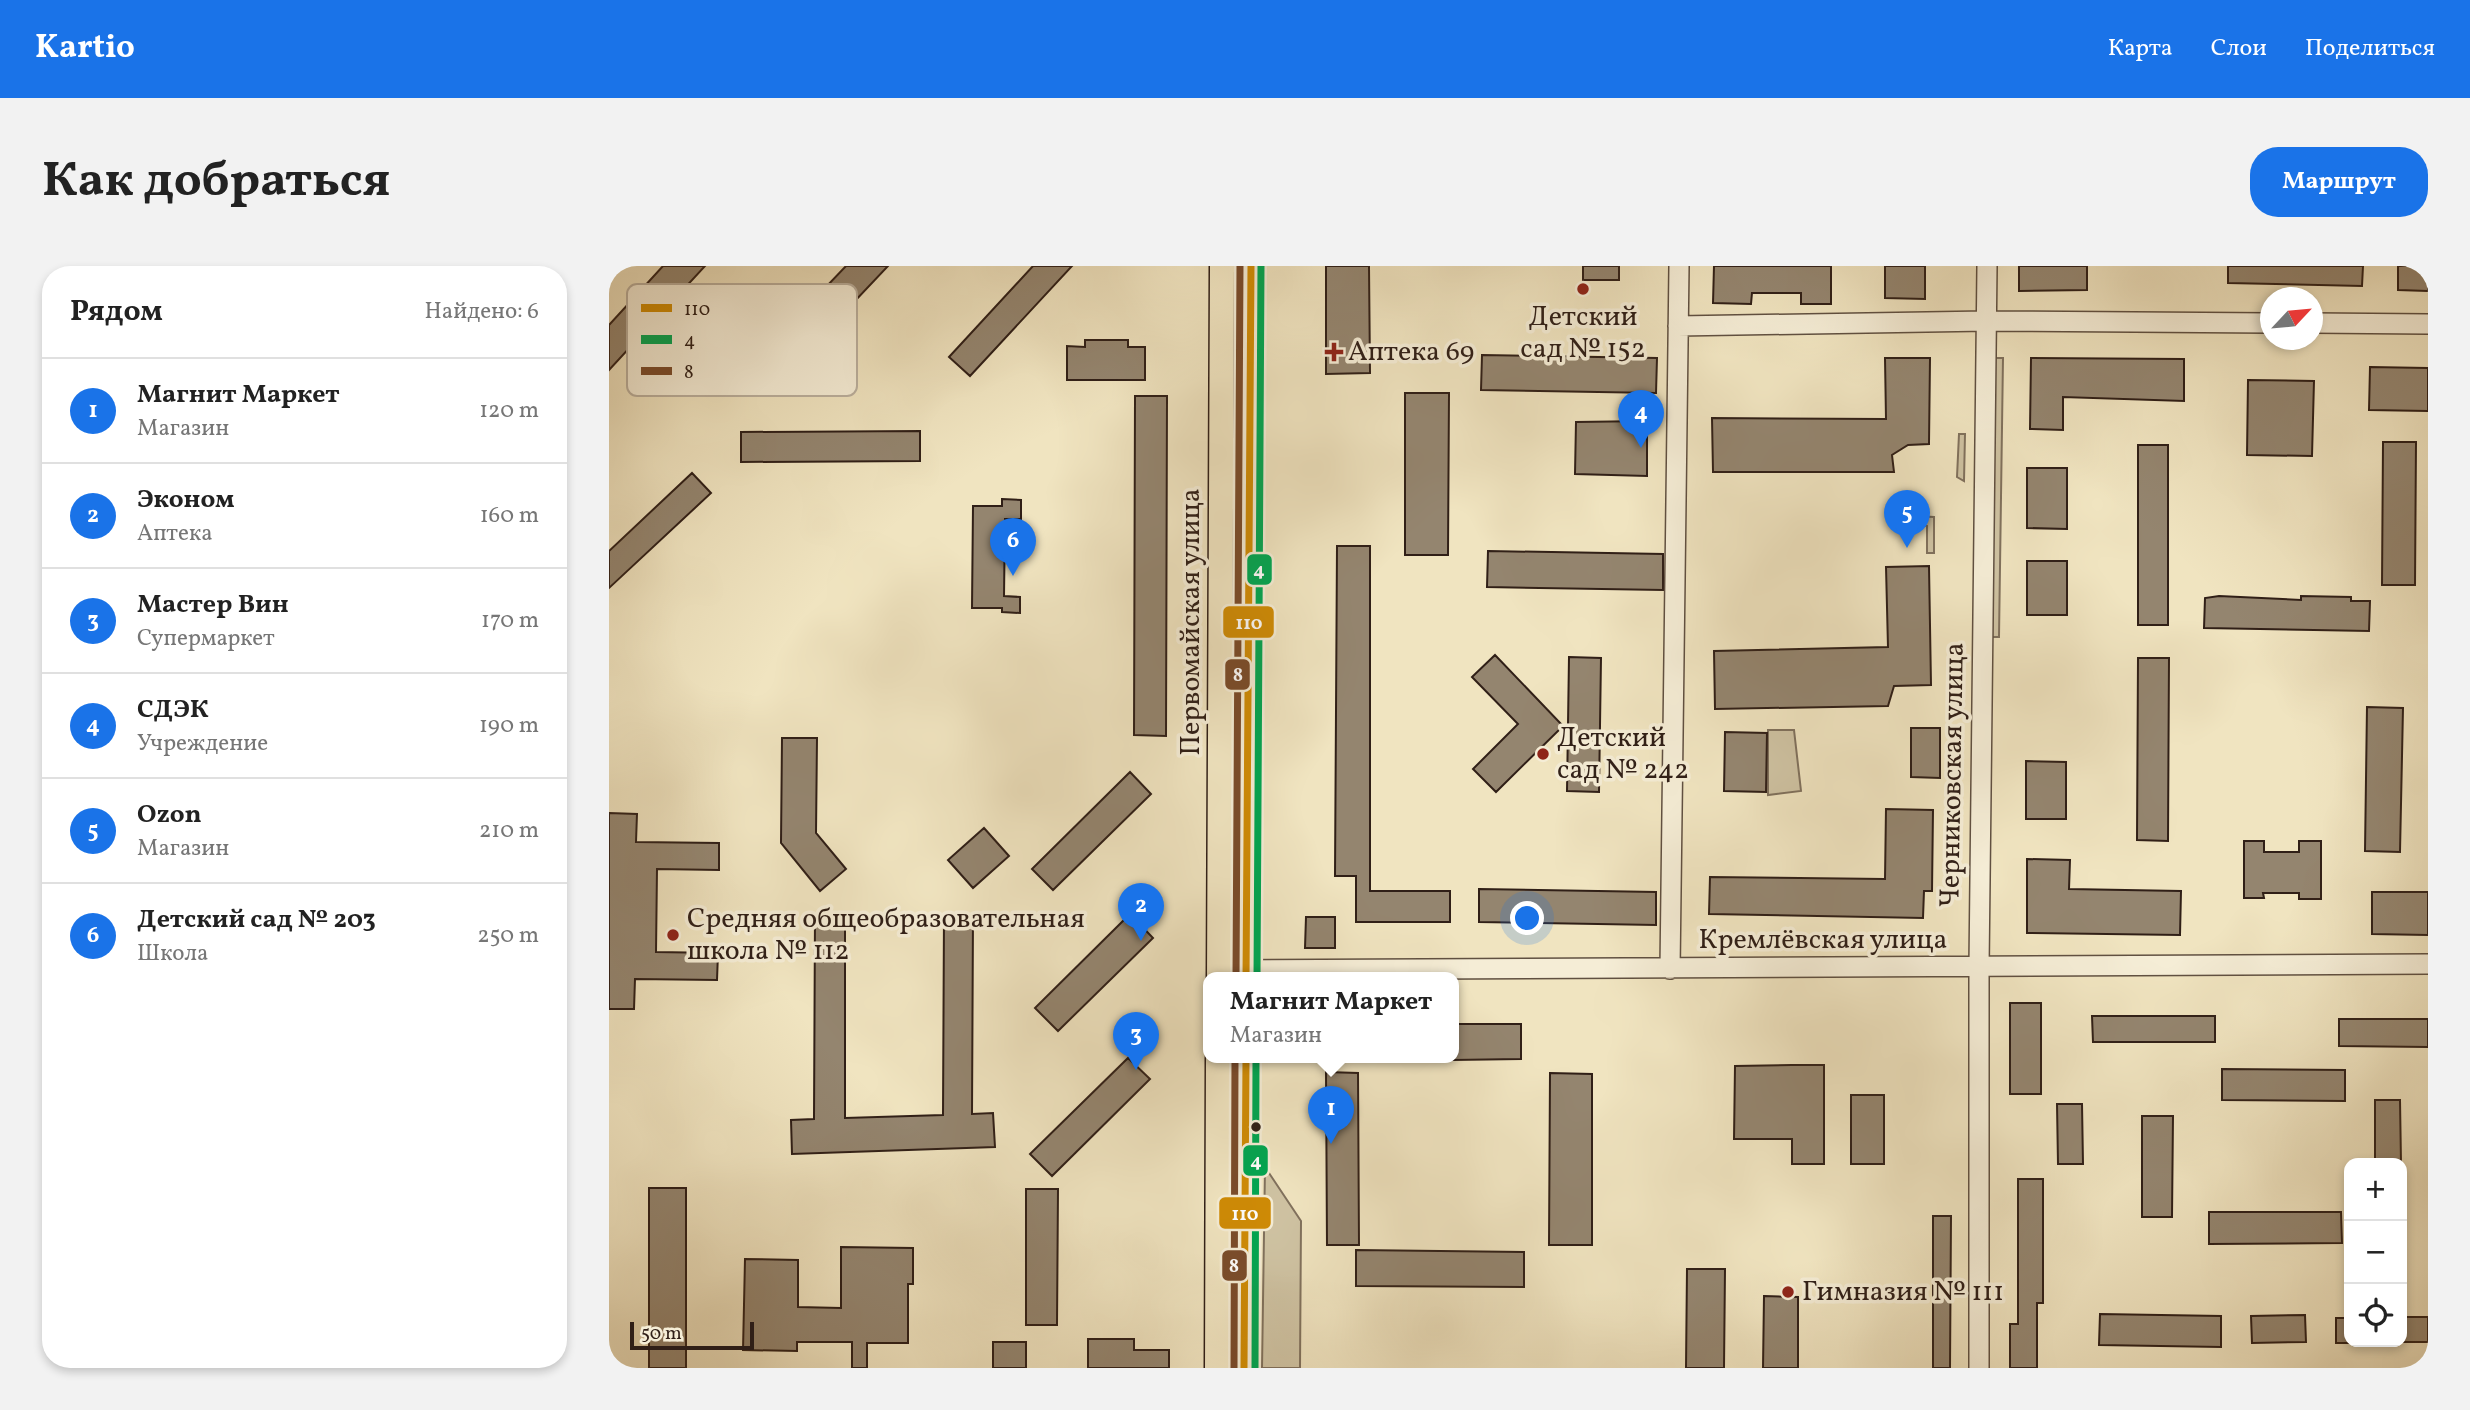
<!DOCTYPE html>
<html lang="ru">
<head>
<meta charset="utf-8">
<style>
	body { margin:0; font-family:Vollkorn,serif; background:#f2f2f2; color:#222 }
	.controls { position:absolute; right:21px; bottom:21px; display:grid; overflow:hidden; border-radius:14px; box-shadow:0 4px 10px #0003 }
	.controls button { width:63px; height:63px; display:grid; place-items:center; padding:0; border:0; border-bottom:2px solid #e0e0e0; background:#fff; color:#222; font:35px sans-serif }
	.compass { position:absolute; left:1651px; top:21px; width:63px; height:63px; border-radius:50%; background:#fff; box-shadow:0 4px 10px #0003; rotate:64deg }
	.scale { position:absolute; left:21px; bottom:18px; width:124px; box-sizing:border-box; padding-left:7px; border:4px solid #301f17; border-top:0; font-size:19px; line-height:24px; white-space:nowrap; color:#301f17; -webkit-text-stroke:5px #f5edd6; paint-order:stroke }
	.you { position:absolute; left:919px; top:653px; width:24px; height:24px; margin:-18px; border:5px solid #fff; border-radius:50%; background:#1a73e8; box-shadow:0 0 0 10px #1a73e833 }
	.badge { display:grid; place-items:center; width:46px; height:46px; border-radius:50%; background:#1a73e8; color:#fff; font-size:23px; font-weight:700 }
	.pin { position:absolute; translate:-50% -58px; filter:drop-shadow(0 2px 4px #0008) }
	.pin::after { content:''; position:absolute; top:37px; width:24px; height:21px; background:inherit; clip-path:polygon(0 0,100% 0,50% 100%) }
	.popup { position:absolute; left:594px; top:706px; width:256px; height:91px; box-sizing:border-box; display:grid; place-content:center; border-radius:14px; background:#fff; filter:drop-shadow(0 2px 5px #0005); font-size:23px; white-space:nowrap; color:#767676 }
	.popup b { font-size:26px; color:#222 }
	.popup::after { content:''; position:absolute; left:50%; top:100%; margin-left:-14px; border:14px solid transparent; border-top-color:#fff }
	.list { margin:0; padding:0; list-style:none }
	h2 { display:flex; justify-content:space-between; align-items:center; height:91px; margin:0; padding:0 28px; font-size:30px }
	h2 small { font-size:23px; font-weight:400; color:#767676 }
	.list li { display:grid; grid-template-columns:46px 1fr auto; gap:21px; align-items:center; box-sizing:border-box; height:105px; padding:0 28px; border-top:2px solid #e0e0e0 }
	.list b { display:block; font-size:26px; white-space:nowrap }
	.list p { margin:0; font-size:23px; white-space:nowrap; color:#767676 }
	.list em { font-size:23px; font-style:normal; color:#767676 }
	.icon { flex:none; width:38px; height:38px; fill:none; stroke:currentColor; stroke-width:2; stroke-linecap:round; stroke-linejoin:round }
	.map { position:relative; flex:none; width:1819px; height:1102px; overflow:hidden; border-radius:28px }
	header { display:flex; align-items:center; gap:42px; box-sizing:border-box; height:98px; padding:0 35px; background:#1a73e8; color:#fff }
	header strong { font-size:33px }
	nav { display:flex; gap:38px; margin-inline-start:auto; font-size:24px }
	.intro { display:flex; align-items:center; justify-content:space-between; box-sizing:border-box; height:168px; padding:0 42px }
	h1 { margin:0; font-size:49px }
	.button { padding:18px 32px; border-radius:28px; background:#1a73e8; color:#fff; font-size:24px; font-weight:700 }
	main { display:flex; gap:42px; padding:0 42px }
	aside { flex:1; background:#fff; border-radius:28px; box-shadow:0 4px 10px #0003 }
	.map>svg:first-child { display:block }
</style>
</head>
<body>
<header>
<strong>Kartio</strong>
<nav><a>Карта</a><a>Слои</a><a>Поделиться</a></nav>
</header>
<div class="intro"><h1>Как добраться</h1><a class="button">Маршрут</a></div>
<main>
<aside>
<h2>Рядом<small>Найдено: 6</small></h2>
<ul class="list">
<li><span class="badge">1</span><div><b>Магнит Маркет</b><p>Магазин</p></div><em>120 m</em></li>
<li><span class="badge">2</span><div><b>Эконом</b><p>Аптека</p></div><em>160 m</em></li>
<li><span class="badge">3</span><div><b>Мастер Вин</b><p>Супермаркет</p></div><em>170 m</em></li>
<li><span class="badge">4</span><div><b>СДЭК</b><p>Учреждение</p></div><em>190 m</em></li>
<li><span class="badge">5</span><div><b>Ozon</b><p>Магазин</p></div><em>210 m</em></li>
<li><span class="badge">6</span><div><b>Детский сад № 203</b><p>Школа</p></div><em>250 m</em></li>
</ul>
</aside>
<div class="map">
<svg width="1819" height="1102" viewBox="0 0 1819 1102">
	<rect width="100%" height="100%" fill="#f0e4c0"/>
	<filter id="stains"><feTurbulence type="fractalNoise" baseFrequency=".00286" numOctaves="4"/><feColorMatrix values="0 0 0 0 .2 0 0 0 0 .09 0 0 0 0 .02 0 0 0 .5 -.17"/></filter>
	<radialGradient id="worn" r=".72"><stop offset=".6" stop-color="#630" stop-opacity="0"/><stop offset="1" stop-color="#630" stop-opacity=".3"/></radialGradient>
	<path fill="#cfc3a3" stroke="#80715d" stroke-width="2" d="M 1383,92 L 1394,92 L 1390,371 L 1379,371 Z
		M 1350,168 L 1356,168 L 1355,215 L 1348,211 Z
		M 1304,250 L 1325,251 L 1325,287 L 1318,287 L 1318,260 L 1306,257 Z
		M 1159,464 L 1185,464 L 1192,525 L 1159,529 Z
		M 656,901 L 692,955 L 691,1102 L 653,1102 Z"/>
	<path fill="#94856f" stroke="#301f17" stroke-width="2" d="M 54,0 L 96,0 L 0,104 L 0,59 Z
		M 237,0 L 279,0 L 174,111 L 151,90 Z
		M 424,0 L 463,0 L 361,110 L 340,91 Z
		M 717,0 L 760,0 L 761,107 L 717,108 Z
		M 974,0 L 1010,0 L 1010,14 L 974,14 Z
		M 1105,0 L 1222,0 L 1222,38 L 1192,38 L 1192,27 L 1143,27 L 1142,38 L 1104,37 Z
		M 1276,0 L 1316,0 L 1316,33 L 1276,32 Z
		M 1410,0 L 1478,0 L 1478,24 L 1410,25 Z
		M 1619,0 L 1754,0 L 1753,20 L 1619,17 Z
		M 1789,0 L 1819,0 L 1819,25 L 1789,24 Z
		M 476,74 L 519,74 L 519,81 L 536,81 L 536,114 L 458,114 L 458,80 L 476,81 Z
		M 873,89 L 1048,92 L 1047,127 L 872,124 Z
		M 1276,92 L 1321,92 L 1320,178 L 1299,179 L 1283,189 L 1285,206 L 1104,206 L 1103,152 L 1277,153 Z
		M 1422,92 L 1575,93 L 1575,135 L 1454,131 L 1454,164 L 1421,163 Z
		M 1761,101 L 1819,102 L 1819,145 L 1760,144 Z
		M 1639,114 L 1705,115 L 1703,190 L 1638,189 Z
		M 796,127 L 840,127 L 839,289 L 796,289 Z
		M 526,130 L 558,130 L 557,470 L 525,469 Z
		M 1038,155 L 1038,210 L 966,208 L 967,156 Z
		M 311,165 L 311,195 L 132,196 L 132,166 Z
		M 1774,176 L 1807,176 L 1806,319 L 1773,319 Z
		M 1529,179 L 1559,179 L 1559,359 L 1529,359 Z
		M 1418,202 L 1458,202 L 1458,263 L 1418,262 Z
		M 83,207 L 102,227 L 0,322 L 0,285 Z
		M 393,233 L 412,234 L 412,253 L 396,253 L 395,330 L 411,331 L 411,347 L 393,346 L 393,342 L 363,342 L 364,240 L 393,240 Z
		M 728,280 L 761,280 L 761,625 L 841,625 L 841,656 L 747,656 L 747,610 L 726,610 Z
		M 879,285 L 1054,288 L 1054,324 L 878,321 Z
		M 1418,295 L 1458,295 L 1458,349 L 1418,349 Z
		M 1320,300 L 1322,419 L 1285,420 L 1279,440 L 1106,443 L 1105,385 L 1279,381 L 1277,301 Z
		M 1610,330 L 1692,334 L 1692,330 L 1742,331 L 1742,335 L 1761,335 L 1760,365 L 1595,362 L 1596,332 Z
		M 886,389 L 954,460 L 887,526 L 864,503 L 909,458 L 863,411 Z
		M 960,391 L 992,392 L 990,526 L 958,525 Z
		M 1529,392 L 1560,392 L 1559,575 L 1528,574 Z
		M 1758,441 L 1794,442 L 1791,586 L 1756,585 Z
		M 1302,462 L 1331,462 L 1331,512 L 1302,511 Z
		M 1116,466 L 1158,467 L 1157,526 L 1115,525 Z
		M 173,472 L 208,472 L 207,567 L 237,603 L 211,625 L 172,577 Z
		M 1417,495 L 1457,496 L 1457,553 L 1417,553 Z
		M 521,506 L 542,528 L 444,624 L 423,603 Z
		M 1277,543 L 1324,544 L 1323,625 L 1315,625 L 1314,652 L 1100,648 L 1101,611 L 1276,613 Z
		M 0,547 L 28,548 L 27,576 L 110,577 L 110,604 L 48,603 L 47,686 L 109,687 L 108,714 L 26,713 L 25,743 L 0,743 Z
		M 375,562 L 400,590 L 364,622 L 339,594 Z
		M 1635,575 L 1655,575 L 1655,586 L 1690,586 L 1690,575 L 1712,575 L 1712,633 L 1690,633 L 1690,627 L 1654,627 L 1655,632 L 1635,632 Z
		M 1418,593 L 1461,594 L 1460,623 L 1572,625 L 1571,669 L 1418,667 Z
		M 870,623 L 1047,626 L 1047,659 L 870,656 Z
		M 1763,626 L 1819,626 L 1819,669 L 1763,668 Z
		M 521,648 L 544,672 L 449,765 L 426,742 Z
		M 206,649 L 236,649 L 236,852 L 334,849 L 335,649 L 364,649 L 363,848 L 384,847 L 386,881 L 183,888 L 182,854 L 205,853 Z
		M 697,651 L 726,651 L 726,682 L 696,682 Z
		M 1401,737 L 1432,737 L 1432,828 L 1401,828 Z
		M 1483,750 L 1606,750 L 1606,776 L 1484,776 Z
		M 1730,753 L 1819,753 L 1819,781 L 1730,780 Z
		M 844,758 L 912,758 L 912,793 L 844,794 Z
		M 519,792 L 541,813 L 443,910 L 421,888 Z
		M 1183,799 L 1215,799 L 1215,898 L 1183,898 L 1183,873 L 1125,873 L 1126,800 Z
		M 1613,803 L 1736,804 L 1736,835 L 1613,834 Z
		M 717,806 L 749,807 L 750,979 L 718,979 Z
		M 941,807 L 983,808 L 983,979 L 940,979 Z
		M 1242,829 L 1275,829 L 1275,898 L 1242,898 Z
		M 1766,834 L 1791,834 L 1792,897 L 1766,897 Z
		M 1448,838 L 1473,838 L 1474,898 L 1449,898 Z
		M 1533,850 L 1564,850 L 1563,951 L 1533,951 Z
		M 1409,913 L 1434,913 L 1434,1037 L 1428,1037 L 1428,1102 L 1401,1102 L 1401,1058 L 1409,1058 Z
		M 40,922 L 77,922 L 77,1102 L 40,1102 Z
		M 417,923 L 449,923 L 448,1059 L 417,1059 Z
		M 1600,946 L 1732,946 L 1733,977 L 1600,978 Z
		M 1324,950 L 1342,950 L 1341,1102 L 1324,1102 Z
		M 232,981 L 304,982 L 304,1018 L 299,1018 L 299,1077 L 258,1077 L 258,1102 L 243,1102 L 243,1076 L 188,1076 L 188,1085 L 134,1084 L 136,993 L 189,994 L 189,1041 L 232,1042 Z
		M 747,984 L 915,986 L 915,1021 L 747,1020 Z
		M 1078,1003 L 1116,1003 L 1115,1102 L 1077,1102 Z
		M 1155,1030 L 1189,1031 L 1189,1102 L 1154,1102 Z
		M 1491,1048 L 1612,1050 L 1612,1081 L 1490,1079 Z
		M 1696,1049 L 1697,1076 L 1643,1077 L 1642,1050 Z
		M 1793,1051 L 1819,1051 L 1819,1076 L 1793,1076 Z
		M 1727,1052 L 1740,1052 L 1740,1077 L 1727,1077 Z
		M 479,1073 L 525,1073 L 525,1084 L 560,1084 L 560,1102 L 479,1102 Z
		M 384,1076 L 417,1076 L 417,1102 L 384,1102 Z"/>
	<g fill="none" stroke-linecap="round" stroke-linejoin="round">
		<g stroke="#605041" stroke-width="22">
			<path id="minor" d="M 1703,57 L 1819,58
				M 1069,60 L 1377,55 L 1661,57
				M 1061,703 L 1070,0
				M 623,704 L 1819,698
				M 1370,1102 L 1370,701 L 1378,0"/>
		</g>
		<g stroke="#301f17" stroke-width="27">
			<path id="major" d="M 610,712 L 613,0
				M 637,712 L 642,0
				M 608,1102 L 609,792
				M 635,1102 L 637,792"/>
		</g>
		<use href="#minor" stroke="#f5edd6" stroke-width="19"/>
		<use href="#major" stroke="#f0e4c0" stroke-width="24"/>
		<g stroke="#f5edd6" stroke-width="12">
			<path id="bus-1" d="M 637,712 L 642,0
				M 635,1102 L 637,792"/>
		</g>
		<g stroke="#f5edd6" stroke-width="12">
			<path id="bus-2" d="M 648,712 L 652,0
				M 646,1102 L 647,792"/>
		</g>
		<g stroke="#f5edd6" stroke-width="12">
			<path id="bus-3" d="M 627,712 L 631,0
				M 625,1102 L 626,792"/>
		</g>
		<use href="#bus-1" stroke="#cf8b05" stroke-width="7"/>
		<use href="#bus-2" stroke="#00a651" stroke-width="7"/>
		<use href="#bus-3" stroke="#7a4b2a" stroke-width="7"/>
	</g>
	<g fill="#8f2418" stroke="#f5edd6" stroke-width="2.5">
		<circle cx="974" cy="23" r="7"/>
		<path d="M721.5 75.5h7v7h7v7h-7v7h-7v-7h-7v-7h7z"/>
		<circle cx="934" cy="488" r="7"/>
		<circle cx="64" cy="669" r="7"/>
		<circle cx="1179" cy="1026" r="7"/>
	</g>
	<circle fill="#301f17" stroke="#f5edd6" stroke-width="2.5" cx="647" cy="861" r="6"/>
	<g text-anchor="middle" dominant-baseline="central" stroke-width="7" stroke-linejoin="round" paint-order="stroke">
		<g font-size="28" fill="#301f17" stroke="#f5edd6" text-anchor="start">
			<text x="974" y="51" text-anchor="middle">Детский<tspan x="974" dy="32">сад № 152</tspan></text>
			<text x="739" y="86">Аптека 69</text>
			<text x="948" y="472">Детский<tspan x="948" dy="32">сад № 242</tspan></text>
			<text x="78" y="653">Средняя общеобразовательная<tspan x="78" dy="32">школа № 112</tspan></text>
			<text x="1193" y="1026">Гимназия № 111</text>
		</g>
		<g font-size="28" fill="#301f17" stroke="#f5edd6">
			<text transform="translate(582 356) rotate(-90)">Первомайская улица</text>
			<text transform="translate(1344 509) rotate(-89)">Черниковская улица</text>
			<text x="1214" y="674">Кремлёвская улица</text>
		</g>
	</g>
	<rect x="18" y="18" width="230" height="112" rx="10" fill="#f5edd6" stroke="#baaf9d" stroke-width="2"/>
	<rect x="32" y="38" width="31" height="8" fill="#cf8b05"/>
	<rect x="32" y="69" width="31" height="9" fill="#00a651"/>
	<rect x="32" y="101" width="31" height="8" fill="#7a4b2a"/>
	<g font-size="19" fill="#301f17">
		<text x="75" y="49">110</text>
		<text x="75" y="80">4</text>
		<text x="75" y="112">8</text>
	</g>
	<g stroke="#f5edd6" stroke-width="2.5">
		<rect x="637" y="287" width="27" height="33" rx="7" fill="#00a651"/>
		<rect x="613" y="339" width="53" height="34" rx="7" fill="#cf8b05"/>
		<rect x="615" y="392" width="27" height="33" rx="7" fill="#7a4b2a"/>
		<rect x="633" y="878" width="27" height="33" rx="7" fill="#00a651"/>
		<rect x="609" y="930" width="54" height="34" rx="7" fill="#cf8b05"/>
		<rect x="612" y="983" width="27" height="33" rx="7" fill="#7a4b2a"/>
	</g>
	<g font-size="19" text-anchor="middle" font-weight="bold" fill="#fff">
		<text x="650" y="310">4</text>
		<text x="640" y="363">110</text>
		<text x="629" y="415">8</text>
		<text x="647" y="901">4</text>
		<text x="636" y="954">110</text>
		<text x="625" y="1006">8</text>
	</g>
	<rect width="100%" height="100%" filter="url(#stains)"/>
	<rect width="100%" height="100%" fill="url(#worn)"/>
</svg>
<div class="controls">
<button>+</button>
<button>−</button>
<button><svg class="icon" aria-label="locate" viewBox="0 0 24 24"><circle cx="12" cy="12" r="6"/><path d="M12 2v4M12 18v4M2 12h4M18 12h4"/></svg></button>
</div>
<svg class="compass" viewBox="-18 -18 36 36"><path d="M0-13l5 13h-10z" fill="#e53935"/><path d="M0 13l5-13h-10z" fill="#767676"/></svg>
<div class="scale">50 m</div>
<div class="you"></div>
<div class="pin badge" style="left:722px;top:878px">1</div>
<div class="popup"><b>Магнит Маркет</b>Магазин</div>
<div class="pin badge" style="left:532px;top:675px">2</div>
<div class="pin badge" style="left:527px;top:804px">3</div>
<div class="pin badge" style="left:1032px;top:182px">4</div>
<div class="pin badge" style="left:1298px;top:282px">5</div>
<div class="pin badge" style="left:404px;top:310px">6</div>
</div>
</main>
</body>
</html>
